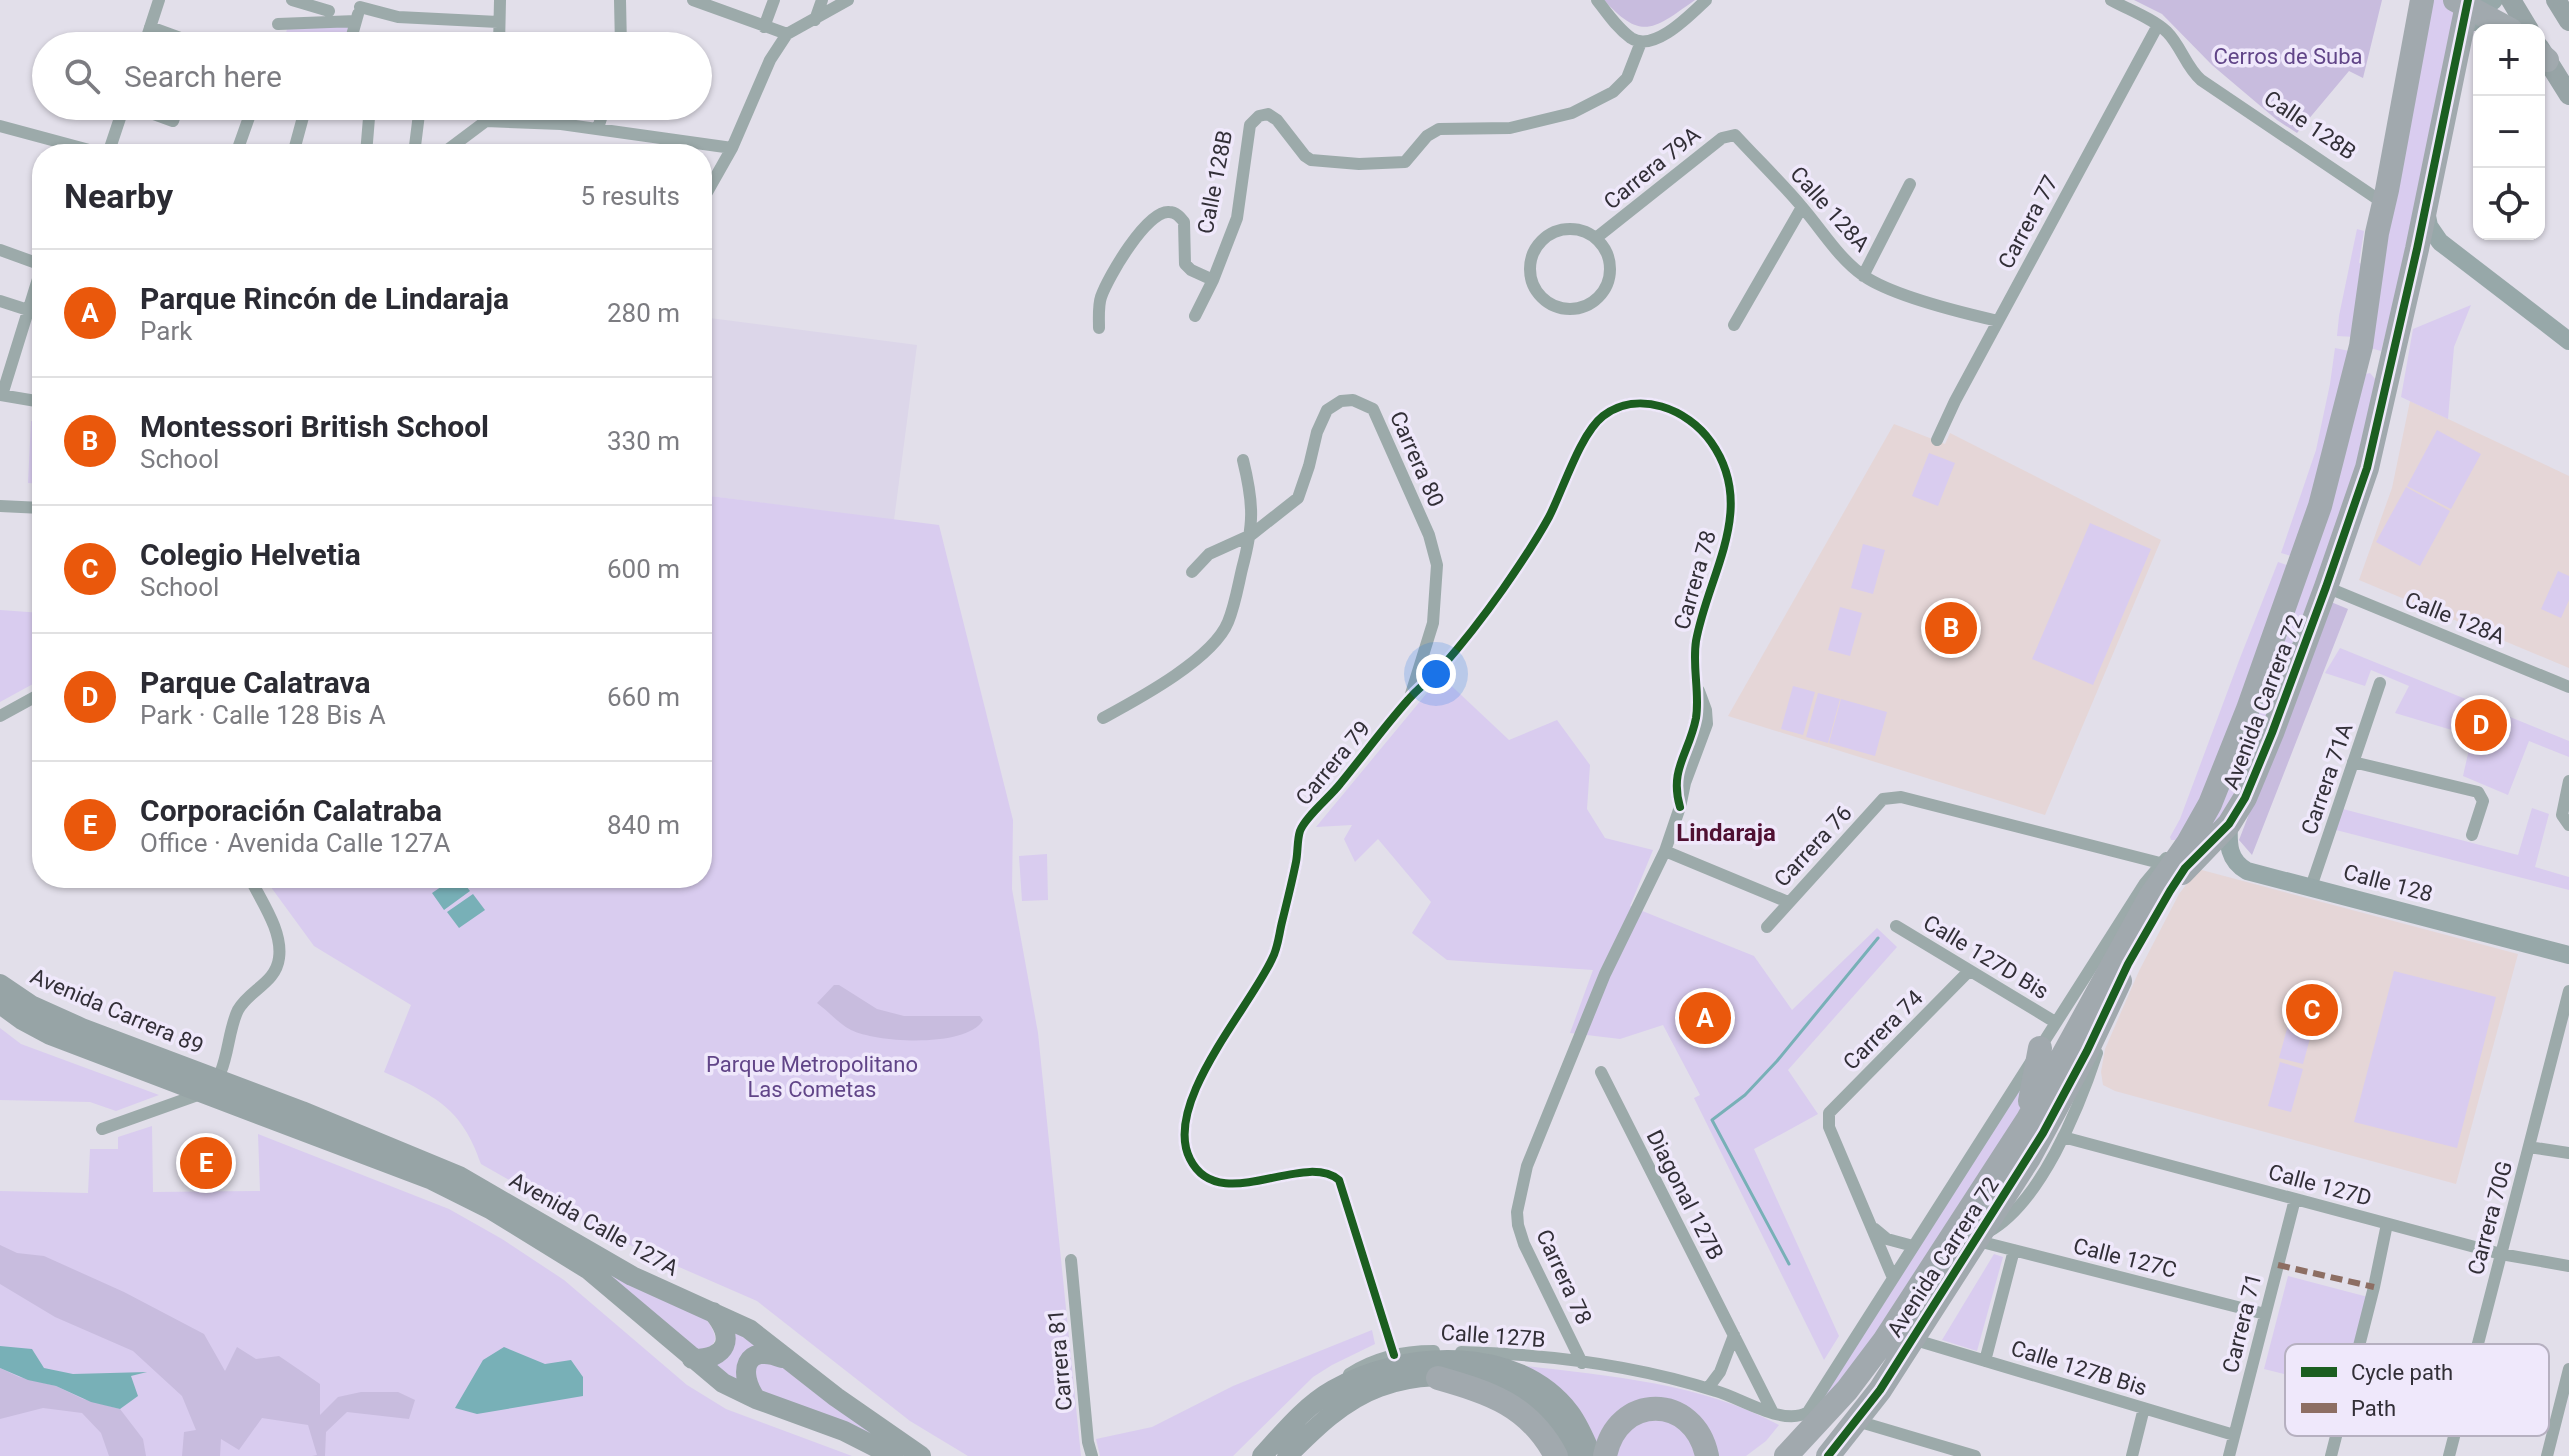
<!DOCTYPE html>
<html lang="en">
<head>
<meta charset="utf-8">
<style>
	body { margin:0; font-family:Roboto,sans-serif; background:#f7f7f7; color:#2b2b33 }
	.controls { position:absolute; right:24px; top:24px; display:grid; overflow:hidden; border-radius:16px; box-shadow:0 2px 6px #0004 }
	.controls button { width:72px; height:72px; display:grid; place-items:center; padding:0; border:0; border-bottom:2px solid #e1e1e2; background:#fff; color:#2b2b33; font:40px sans-serif }
	.you { position:absolute; left:1436px; top:674px; width:28px; height:28px; margin:-20px; border:6px solid #fff; border-radius:50%; background:#1a73e8; box-shadow:0 0 0 12px #1a73e833 }
	.badge { display:grid; place-items:center; width:52px; height:52px; border-radius:50%; background:#ea580c; color:#fff; font-size:26px; font-weight:700 }
	.pin { position:absolute; translate:-50% -50%; border:4px solid #fff; box-shadow:0 2px 8px #0006 }
	.list { margin:0; padding:0; list-style:none }
	h2 { display:flex; justify-content:space-between; align-items:center; height:104px; margin:0; padding:0 32px; font-size:34px }
	h2 small { font-size:26px; font-weight:400; color:#7c7c81 }
	.list li { display:grid; grid-template-columns:52px 1fr auto; gap:24px; align-items:center; box-sizing:border-box; height:128px; padding:0 32px; border-top:2px solid #e1e1e2 }
	.list b { display:block; font-size:30px; white-space:nowrap }
	.list p { margin:0; font-size:26px; white-space:nowrap; color:#7c7c81 }
	.list em { font-size:26px; font-style:normal; color:#7c7c81 }
	.icon { flex:none; width:44px; height:44px; fill:none; stroke:currentColor; stroke-width:2; stroke-linecap:round; stroke-linejoin:round }
	.map { position:relative; flex:none; width:2569px; height:1456px; overflow:hidden }
	.search { position:absolute; background:#fff; box-shadow:0 2px 6px #0004; left:32px; top:32px; width:680px; height:88px; display:flex; align-items:center; gap:20px; box-sizing:border-box; padding:0 28px; border-radius:44px; color:#7c7c81; font-size:30px }
	.panel { position:absolute; background:#fff; box-shadow:0 2px 6px #0004; left:32px; top:144px; width:680px; height:744px; border-radius:32px }
	.map>svg:first-child { display:block }
</style>
</head>
<body>
<div class="map">
<svg width="2569" height="1456" viewBox="0 0 2569 1456">
	<rect width="100%" height="100%" fill="#e2dfea"/>
	<path fill="#dcd6e9" d="M 702,317 L 917,345 L 894,520 L 702,495 Z"/>
	<path fill="#e5d6d7" d="M 2410,401 L 2569,476 L 2569,668 L 2359,580 L 2392,488 Z
		M 1894,424 L 1945,444 L 1950,433 L 2161,540 L 2045,815 L 1728,716 Z
		M 2198,869 L 2518,954 L 2456,1184 L 2115,1091 L 2103,1085 L 2101,1072 L 2105,1049 L 2139,971 L 2179,894 Z"/>
	<path fill="#d9ccef" d="M 2429,0 L 2458,0 L 2404,265 L 2381,351 L 2370,348 L 2397,165 Z
		M 352,25 L 345,46 L 282,46 L 288,26 Z
		M 2357,229 L 2364,231 L 2359,263 L 2367,265 L 2355,337 L 2337,336 L 2339,316 Z
		M 2471,305 L 2454,347 L 2448,419 L 2401,397 L 2413,329 Z
		M 2335,348 L 2354,352 L 2295,557 L 2281,553 L 2316,450 L 2330,384 Z
		M 2370,373 L 2376,380 L 2353,487 L 2262,729 L 2257,728 L 2255,724 L 2256,717 L 2366,374 Z
		M 31,421 L 42,423 L 42,484 L 28,483 Z
		M 2437,430 L 2481,454 L 2451,509 L 2407,486 Z
		M 1929,453 L 1955,463 L 1938,506 L 1912,496 Z
		M 2406,487 L 2450,511 L 2420,566 L 2376,542 Z
		M 702,495 L 939,525 L 1013,820 L 1012,889 L 1038,1033 L 1081,1456 L 968,1456 L 910,1421 L 757,1301 L 640,1250 L 581,1221 L 481,1164 C 462,1108 435,1096 384,1072 L 411,1005 L 314,946 L 265,879 L 702,878 Z
		M 2090,523 L 2151,549 L 2093,685 L 2032,659 Z
		M 1863,544 L 1885,550 L 1873,594 L 1851,588 Z
		M 2278,562 L 2292,567 L 2223,752 L 2182,840 L 2171,840 L 2170,837 L 2180,819 L 2240,658 Z
		M 2558,571 L 2569,576 L 2569,600 L 2561,618 L 2541,609 Z
		M 1840,607 L 1862,613 L 1850,656 L 1828,650 Z
		M 0,610 L 42,613 L 42,679 L 0,702 Z
		M 2340,648 L 2569,741 L 2569,757 L 2529,741 L 2508,795 L 2463,776 L 2472,736 L 2395,713 L 2409,686 L 2371,670 L 2365,686 L 2325,673 Z
		M 1441,676 L 1509,740 L 1557,720 L 1590,765 L 1587,809 L 1605,838 L 1653,850 L 1630,906 L 1754,956 L 1792,1010 L 1877,928 L 1897,947 L 1788,1070 L 1818,1114 L 1754,1149 L 1839,1336 L 1824,1360 L 1694,1098 L 1700,1095 L 1663,1025 L 1620,1039 L 1570,1033 L 1593,970 L 1447,960 L 1412,933 L 1431,902 L 1378,839 L 1355,862 L 1344,839 L 1352,825 L 1316,827 Z
		M 1793,686 L 1815,692 L 1803,735 L 1781,729 Z
		M 1818,693 L 1840,699 L 1828,743 L 1806,737 Z
		M 1841,699 L 1887,712 L 1875,756 L 1829,743 Z
		M 2246,744 L 2257,747 L 2235,798 L 2181,866 Z
		M 2532,808 L 2549,814 L 2535,867 L 2569,877 L 2569,890 L 2336,830 L 2343,809 L 2518,855 Z
		M 1047,854 L 1048,900 L 1022,901 L 1019,856 Z
		M 2394,971 L 2496,997 L 2457,1148 L 2354,1122 Z
		M 2290,1018 L 2314,1024 L 2303,1064 L 2279,1058 Z
		M 0,1028 L 21,1044 L 159,1095 L 116,1111 L 90,1102 L 0,1100 Z
		M 2280,1062 L 2303,1069 L 2291,1112 L 2268,1106 Z
		M 2031,1071 L 2023,1114 L 1858,1362 L 1813,1413 Z
		M 152,1126 L 153,1192 L 260,1191 L 258,1134 L 449,1209 L 502,1239 L 564,1280 L 687,1385 L 726,1409 L 852,1456 L 0,1456 L 0,1191 L 88,1193 L 90,1149 L 118,1149 L 118,1137 Z
		M 484,1196 L 707,1320 C 718,1337 720,1345 698,1351 Z
		M 1994,1254 L 2003,1257 L 1977,1351 L 1942,1340 Z
		M 2288,1276 L 2368,1297 L 2343,1389 L 2264,1369 Z
		M 729,1325 L 764,1348 L 742,1388 L 712,1362 Z
		M 1372,1330 L 1375,1344 L 1332,1365 L 1313,1377 L 1233,1456 L 1100,1456 L 1096,1439 L 1152,1427 L 1233,1386 Z
		M 773,1359 L 908,1456 L 903,1456 L 761,1394 L 753,1366 Z
		M 1518,1365 C 1607,1376 1699,1382 1779,1425 L 1766,1441 L 1746,1456 L 1713,1456 L 1667,1405 L 1598,1453 Z
		M 1676,1419 L 1700,1456 L 1610,1456 L 1631,1422 Z"/>
	<path fill="#c8bcde" d="M 1604,0 L 1695,0 C 1654,29 1642,42 1604,0 Z
		M 2134,0 L 2382,0 L 2363,78 L 2349,71 L 2297,133 L 2277,120 L 2212,65 L 2162,14 Z
		M 2331,602 L 2348,609 L 2252,855 L 2239,840 Z
		M 834,985 L 839,985 L 877,1009 L 904,1016 L 980,1016 L 983,1020 C 967,1048 877,1043 851,1030 C 839,1024 828,1011 817,1003 Z
		M 0,1245 L 17,1253 L 44,1256 L 124,1292 L 204,1334 L 225,1371 L 237,1347 L 256,1359 L 279,1356 L 320,1384 L 320,1415 L 338,1397 L 361,1392 L 398,1392 L 415,1400 L 409,1419 L 347,1412 L 326,1432 L 325,1456 L 312,1456 L 317,1455 L 308,1425 L 262,1418 L 239,1450 L 221,1439 L 220,1456 L 182,1456 L 184,1432 L 196,1430 L 182,1396 L 133,1351 L 55,1317 L 0,1284 Z
		M 0,1368 L 19,1377 L 56,1386 L 83,1399 L 120,1409 L 143,1439 L 146,1456 L 109,1456 L 101,1433 L 82,1413 L 43,1408 L 0,1419 Z"/>
	<path fill="#78b0b7" d="M 454,878 L 460,878 L 470,891 L 444,910 L 432,893 Z
		M 473,894 L 485,910 L 459,928 L 447,912 Z
		M 0,1346 L 32,1349 L 44,1368 L 73,1374 L 147,1372 L 131,1376 L 138,1396 L 120,1409 L 91,1402 L 56,1386 L 28,1380 L 0,1368 Z
		M 504,1347 L 545,1364 L 571,1360 L 583,1377 L 583,1396 L 477,1414 L 455,1408 L 483,1360 Z"/>
	<g fill="none" stroke-linecap="round" stroke-linejoin="round">
		<path stroke="#78b0b7" stroke-width="3" d="M 1789,1264 L 1712,1120 L 1745,1095 L 1777,1061 L 1878,938"/>
		<path stroke="#9caaaa" stroke-width="12" d="M 292,0 L 329,11
			M 620,0 L 621,46
			M 693,0 L 787,34 L 848,0
			M 1597,0 C 1607,13 1617,28 1631,38 C 1654,53 1690,15 1706,0
			M 2111,0 C 2129,10 2152,18 2167,32 C 2181,46 2186,67 2201,80 L 2376,198
			M 360,7 L 398,17 L 498,22
			M 815,20 L 822,0
			M 278,24 L 356,21
			M 150,27 L 202,46
			M 764,27 L 774,0
			M 144,46 L 159,0
			M 349,46 L 358,14
			M 499,46 L 500,0
			M 132,106 L 173,121 L 178,106
			M 0,126 L 104,154
			M 598,128 L 605,106
			M 108,154 L 124,106
			M 236,154 L 253,106
			M 293,154 L 306,106
			M 366,154 L 370,106
			M 414,154 L 420,106
			M 442,154 L 486,121 L 561,124 L 732,148
			M 702,201 L 732,148 L 770,60 L 787,34
			M1530 269a40 40 0 1 1 80 0a40 40 0 1 1-80 0Z
			M 1596,238 L 1722,138 L 1735,135 C 1757,159 1781,182 1802,207 C 1822,230 1839,259 1864,276 C 1893,296 1963,313 1998,321
			M 0,250 L 42,265
			M 1863,276 L 1910,184
			M 0,301 L 28,310
			M 1195,316 L 1213,280 L 1237,218 L 1250,125 L 1259,116 L 1268,114 L 1277,120 L 1305,156 L 1311,160 L 1359,164 L 1405,162 L 1427,136 L 1439,129 L 1510,128 L 1572,113 L 1613,92 L 1627,78 L 1641,42
			M 1734,325 L 1802,207
			M 1099,328 C 1099,318 1098,306 1101,297 C 1108,277 1147,210 1169,212 C 1176,212 1180,217 1184,222 L 1185,264 L 1191,270 L 1213,280
			M 0,395 L 42,402
			M 2,395 L 42,266
			M 1937,440 L 1955,401 L 2158,25
			M 0,506 L 42,508
			M 1192,572 L 1209,554 L 1251,535 L 1298,498 L 1309,466 L 1317,432 L 1327,410 L 1341,401 L 1353,400 L 1373,409 L 1429,535 L 1437,565 L 1433,623 L 1411,694
			M 2326,587 L 2569,687
			M 0,716 L 42,693
			M 1103,718 C 1138,699 1213,659 1228,622 C 1235,605 1238,586 1242,569 C 1254,524 1254,505 1243,460
			M 2353,762 L 2478,792 L 2483,801 L 2472,835
			M 2569,781 L 2562,815 L 2569,825
			M 1665,851 L 1788,902
			M 2311,887 L 2380,683
			M 1896,926 L 2055,1022
			M 1767,927 L 1883,799 L 1901,797 L 2160,863
			M 1601,1072 L 1773,1413
			M 102,1129 L 203,1093 C 230,1078 225,1036 238,1010 C 249,990 276,983 279,958 C 283,931 261,901 250,878
			M 2063,1137 L 2501,1254 L 2569,1266
			M 2529,1147 L 2569,1153
			M 1875,1229 L 1887,1239 L 1913,1246
			M 1988,1232 C 2040,1204 2079,1108 2097,1053
			M 1974,1240 L 2265,1314
			M 1071,1260 L 1088,1442 L 1092,1456
			M 1893,1278 L 1829,1127 L 1829,1113 L 1969,971
			M 1912,1339 L 2234,1435
			M 1461,1352 C 1545,1354 1635,1365 1716,1391 C 1741,1398 1784,1427 1808,1412 L 2145,883 L 2166,858
			M 1394,1355 L 1339,1180 C 1303,1150 1219,1217 1190,1159 C 1162,1104 1249,1009 1272,959 C 1278,948 1279,934 1282,922 C 1287,902 1292,882 1296,862 C 1298,852 1297,840 1300,831 C 1305,817 1330,797 1340,784 C 1363,756 1384,727 1408,700 C 1418,688 1431,679 1441,668 C 1463,643 1484,616 1503,589 C 1519,566 1536,541 1549,517 C 1563,490 1580,434 1603,416 C 1638,389 1688,409 1711,442 C 1758,508 1708,574 1696,641 C 1692,667 1700,693 1696,718 C 1689,754 1669,769 1680,807
			M 1985,1361 L 2014,1250
			M 1582,1363 L 1524,1244 L 1518,1225 L 1517,1212 L 1527,1166 L 1605,974 L 1665,851 L 1680,807 L 1685,783 L 1707,724 L 1706,710 L 1699,691
			M 1349,1374 C 1375,1357 1403,1351 1434,1351
			M 1708,1388 L 1720,1372 L 1734,1335
			M 1857,1421 L 1975,1456
			M 2132,1456 L 2144,1408
			M 2229,1456 L 2295,1199
			M 2331,1456 L 2374,1287 L 2387,1224
			M 2449,1456 L 2569,991
			M 2547,1456 L 2569,1369"/>
		<path stroke="#97a8a9" stroke-width="18" d="M 2474,22 L 2482,10 L 2494,0
			M 2426,211 L 2429,226 L 2440,242 L 2569,341
			M 2229,824 C 2228,844 2228,860 2247,871 L 2569,955"/>
		<path stroke="#97a4a6" stroke-width="20" d="M 2511,0 L 2529,30
			M 2556,0 L 2569,21
			M 2539,47 L 2569,95
			M 0,984 L 31,1005 L 82,1028 L 302,1111 L 459,1176 L 632,1276 L 749,1329 L 836,1397 L 921,1456
			M 0,1004 L 22,1020 L 50,1035 L 432,1180 L 490,1209 L 589,1270 L 723,1383 L 756,1399 L 844,1431 L 893,1456
			M 692,1359 C 727,1360 736,1338 713,1312
			M 756,1399 C 737,1372 745,1343 782,1358
			M 1262,1456 C 1284,1432 1305,1406 1333,1390 C 1402,1350 1517,1343 1570,1413 C 1579,1425 1586,1442 1592,1456
			M 1287,1456 C 1314,1429 1343,1400 1379,1387 C 1446,1362 1549,1378 1571,1456"/>
		<path stroke="#a1a9ae" stroke-width="24" d="M 2539,53 L 2547,60
			M 2182,873 L 2229,824 L 2245,798 L 2272,733 L 2326,587 L 2367,468 L 2417,249 L 2468,0
			M 2030,1101 L 2040,1048
			M 1438,1378 C 1490,1393 1529,1405 1556,1456
			M 1605,1456 C 1617,1393 1694,1393 1707,1456
			M 1786,1456 L 1847,1390 L 1884,1341 L 2028,1119 L 2150,897 L 2188,843 L 2210,804 L 2248,709 L 2320,506 L 2361,346 L 2377,233 L 2387,190 L 2422,0
			M 1828,1456 L 1880,1390 L 2029,1158 L 2087,1051 L 2120,981"/>
		<path stroke="#a1a9ae" stroke-width="24" d="M 2455,0 L 2511,30"/>
		<path stroke="#8d6e63" stroke-width="6" stroke-dasharray="12 6" stroke-linecap="butt" d="M 2278,1265 L 2374,1287"/>
		<g stroke="#efe8fb" stroke-width="13">
			<path id="cycleway" d="M 1394,1355 L 1339,1180 C 1303,1150 1219,1217 1190,1159 C 1162,1104 1249,1009 1272,959 C 1278,948 1279,934 1282,922 C 1287,902 1292,882 1296,862 C 1298,852 1297,840 1300,831 C 1305,817 1330,797 1340,784 C 1363,756 1384,727 1408,700 C 1418,688 1431,679 1441,668 C 1463,643 1484,616 1503,589 C 1519,566 1536,541 1549,517 C 1563,490 1580,434 1603,416 C 1638,389 1688,409 1711,442 C 1758,508 1708,574 1696,641 C 1692,667 1700,693 1696,718 C 1689,754 1669,769 1680,807
				M 1828,1456 L 1880,1390 L 2043,1133 L 2087,1051 L 2128,964 L 2170,891 L 2185,868 L 2229,824 L 2245,798 L 2272,733 L 2326,587 L 2367,468 L 2417,249 L 2468,0"/>
		</g>
		<use href="#cycleway" stroke="#1b5e20" stroke-width="8"/>
	</g>
	<g text-anchor="middle" dominant-baseline="central" stroke-width="7" stroke-linejoin="round" paint-order="stroke">
		<g font-size="22" fill="#614588" stroke="#efe8fb">
			<text x="2288" y="56">Cerros de Suba</text>
			<text x="812" y="1064">Parque Metropolitano<tspan x="812" dy="25">Las Cometas</tspan></text>
		</g>
		<g font-size="22" fill="#322f37" stroke="#efe8fb">
			<text transform="translate(2310 125) rotate(34)">Calle 128B</text>
			<text transform="translate(1652 168) rotate(-39)">Carrera 79A</text>
			<text transform="translate(1215 182) rotate(-79)">Calle 128B</text>
			<text transform="translate(1830 209) rotate(48)">Calle 128A</text>
			<text transform="translate(2028 222) rotate(-62)">Carrera 77</text>
			<text transform="translate(1417 459) rotate(66)">Carrera 80</text>
			<text transform="translate(1695 580) rotate(-74)">Carrera 78</text>
			<text transform="translate(2455 618) rotate(22)">Calle 128A</text>
			<text transform="translate(2263 702) rotate(-69)">Avenida Carrera 72</text>
			<text transform="translate(1333 763) rotate(-50)">Carrera 79</text>
			<text transform="translate(2327 779) rotate(-71)">Carrera 71A</text>
			<text transform="translate(1813 846) rotate(-47)">Carrera 76</text>
			<text transform="translate(2388 883) rotate(15)">Calle 128</text>
			<text transform="translate(1986 957) rotate(31)">Calle 127D Bis</text>
			<text transform="translate(117 1011) rotate(23)">Avenida Carrera 89</text>
			<text transform="translate(1883 1030) rotate(-45)">Carrera 74</text>
			<text transform="translate(2320 1185) rotate(15)">Calle 127D</text>
			<text transform="translate(1685 1195) rotate(63)">Diagonal 127B</text>
			<text transform="translate(2490 1218) rotate(-75)">Carrera 70G</text>
			<text transform="translate(594 1224) rotate(29)">Avenida Calle 127A</text>
			<text transform="translate(1943 1257) rotate(-57)">Avenida Carrera 72</text>
			<text transform="translate(2125 1258) rotate(14)">Calle 127C</text>
			<text transform="translate(1564 1277) rotate(65)">Carrera 78</text>
			<text transform="translate(2242 1323) rotate(-76)">Carrera 71</text>
			<text transform="translate(1493 1336) rotate(4)">Calle 127B</text>
			<text transform="translate(1060 1360) rotate(-95)">Carrera 81</text>
			<text transform="translate(2079 1368) rotate(17)">Calle 127B Bis</text>
		</g>
		<g font-size="24" font-weight="bold" fill="#501032" stroke="#efe8fb">
			<text x="1726" y="833">Lindaraja</text>
		</g>
	</g>
	<rect x="2285" y="1344" width="264" height="92" rx="12" fill="#efe8fb" stroke="#b6b0c0" stroke-width="2"/>
	<rect x="2301" y="1367" width="36" height="10" fill="#1b5e20"/>
	<rect x="2301" y="1403" width="36" height="10" fill="#8d6e63"/>
	<g font-size="22" fill="#322f37">
		<text x="2351" y="1380">Cycle path</text>
		<text x="2351" y="1416">Path</text>
	</g>
</svg>
<div class="controls">
<button>+</button>
<button>−</button>
<button><svg class="icon" aria-label="locate" viewBox="0 0 24 24"><circle cx="12" cy="12" r="6"/><path d="M12 2v4M12 18v4M2 12h4M18 12h4"/></svg></button>
</div>
<div class="you"></div>
<div class="pin badge" style="left:1705px;top:1018px">A</div>
<div class="pin badge" style="left:1951px;top:628px">B</div>
<div class="pin badge" style="left:2312px;top:1010px">C</div>
<div class="pin badge" style="left:2481px;top:725px">D</div>
<div class="pin badge" style="left:206px;top:1163px">E</div>
<div class="search"><svg class="icon" aria-label="search" viewBox="0 0 24 24"><circle cx="10" cy="10" r="6"/><path d="M15 15l6 6"/></svg>Search here</div>
<section class="panel">
<h2>Nearby<small>5 results</small></h2>
<ul class="list">
<li><span class="badge">A</span><div><b>Parque Rincón de Lindaraja</b><p>Park</p></div><em>280 m</em></li>
<li><span class="badge">B</span><div><b>Montessori British School</b><p>School</p></div><em>330 m</em></li>
<li><span class="badge">C</span><div><b>Colegio Helvetia</b><p>School</p></div><em>600 m</em></li>
<li><span class="badge">D</span><div><b>Parque Calatrava</b><p>Park · Calle 128 Bis A</p></div><em>660 m</em></li>
<li><span class="badge">E</span><div><b>Corporación Calatraba</b><p>Office · Avenida Calle 127A</p></div><em>840 m</em></li>
</ul>
</section>
</div>
</body>
</html>
